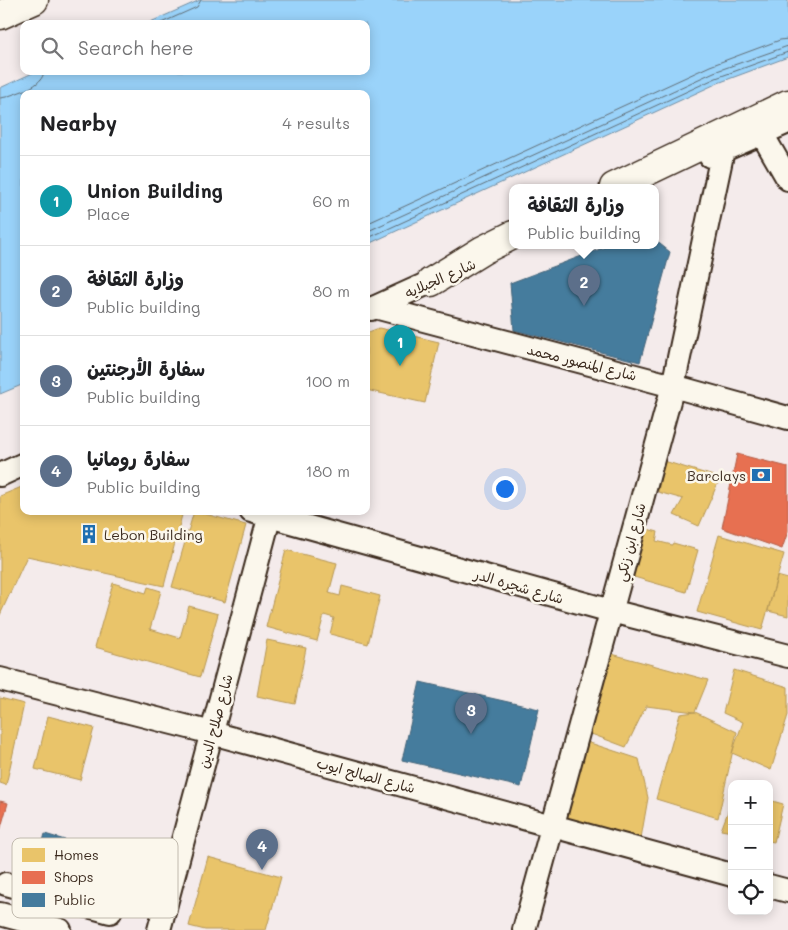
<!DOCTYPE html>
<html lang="en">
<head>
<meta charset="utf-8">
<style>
	body { margin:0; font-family:Mali,"Playpen Sans Arabic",sans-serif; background:#f2f2f2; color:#202124 }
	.controls { position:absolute; right:15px; bottom:15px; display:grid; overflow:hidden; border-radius:10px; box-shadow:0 2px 12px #0003 }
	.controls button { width:45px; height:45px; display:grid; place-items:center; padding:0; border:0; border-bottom:1px solid #e0e0e0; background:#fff; color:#202124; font:25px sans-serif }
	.you { position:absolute; left:504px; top:488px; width:18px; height:18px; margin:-12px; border:4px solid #fff; border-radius:50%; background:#1a73e8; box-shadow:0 0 0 8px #1a73e833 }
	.badge { display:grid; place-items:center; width:32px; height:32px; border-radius:50%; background:#1a73e8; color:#fff; font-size:16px; font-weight:700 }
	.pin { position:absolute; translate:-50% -41px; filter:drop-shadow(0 1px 2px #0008) }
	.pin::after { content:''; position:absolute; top:26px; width:18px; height:15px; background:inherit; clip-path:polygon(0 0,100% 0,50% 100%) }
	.popup { position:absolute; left:509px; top:184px; width:150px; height:65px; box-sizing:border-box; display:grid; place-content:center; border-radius:10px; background:#fff; filter:drop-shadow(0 1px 4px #0005); font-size:16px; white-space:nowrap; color:#757577 }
	.popup b { font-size:19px; color:#202124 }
	.popup::after { content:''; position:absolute; left:50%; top:100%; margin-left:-10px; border:10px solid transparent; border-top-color:#fff }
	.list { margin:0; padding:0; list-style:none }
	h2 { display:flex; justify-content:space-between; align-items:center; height:65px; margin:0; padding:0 20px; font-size:21px }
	h2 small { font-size:16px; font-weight:400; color:#757577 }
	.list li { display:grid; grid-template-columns:32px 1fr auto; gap:15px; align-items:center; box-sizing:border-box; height:90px; padding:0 20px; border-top:1px solid #e0e0e0 }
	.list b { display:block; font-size:19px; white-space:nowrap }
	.list p { margin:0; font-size:16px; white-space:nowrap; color:#757577 }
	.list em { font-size:16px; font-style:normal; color:#757577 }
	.icon { flex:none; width:28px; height:28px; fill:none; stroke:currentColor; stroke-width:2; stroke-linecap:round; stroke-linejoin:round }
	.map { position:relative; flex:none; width:788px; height:930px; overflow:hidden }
	.search { position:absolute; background:#fff; box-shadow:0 2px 12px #0003; left:20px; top:20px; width:350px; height:55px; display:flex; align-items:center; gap:12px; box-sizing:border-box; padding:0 18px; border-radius:10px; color:#757577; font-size:19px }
	.panel { position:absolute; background:#fff; box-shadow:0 2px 12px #0003; left:20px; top:90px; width:350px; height:425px; border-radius:10px }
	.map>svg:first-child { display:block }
</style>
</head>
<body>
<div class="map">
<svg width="788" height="930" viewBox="0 0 788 930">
	<rect width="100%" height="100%" fill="#f4ebeb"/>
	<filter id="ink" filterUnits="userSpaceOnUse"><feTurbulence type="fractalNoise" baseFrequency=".02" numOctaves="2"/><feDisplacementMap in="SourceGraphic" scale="10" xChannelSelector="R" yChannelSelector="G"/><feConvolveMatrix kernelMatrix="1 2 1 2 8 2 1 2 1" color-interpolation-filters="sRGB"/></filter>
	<g filter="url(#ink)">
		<path fill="#9ad3fa" stroke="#748fa2" d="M 200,0 L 788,0 L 788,57 L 718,83 L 366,245 L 366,94 L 24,94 L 24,384 L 0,394 L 0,88 L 37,71 L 366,71 L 366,24 L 146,24 Z"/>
		<path fill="#e9c46a" stroke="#b59653" d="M 379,328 L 439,342 L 425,403 L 366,390 L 366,333 Z
			M 664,461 L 720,478 L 699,526 L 674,515 L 683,499 L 658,492 Z
			M 24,486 L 24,511 L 183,511 L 164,586 L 27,556 L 0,615 L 0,496 Z
			M 194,511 L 246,525 L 225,602 L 172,587 Z
			M 640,527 L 658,532 L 656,541 L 672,545 L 673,543 L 698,550 L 686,592 L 627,575 Z
			M 719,535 L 784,554 L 762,630 L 697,612 Z
			M 286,550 L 337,563 L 329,593 L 340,596 L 342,586 L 380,596 L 368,644 L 330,634 L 334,618 L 324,615 L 317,641 L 266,627 Z
			M 777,576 L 788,579 L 788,616 L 768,611 Z
			M 113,583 L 146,593 L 148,587 L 161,591 L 150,629 L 180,638 L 189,606 L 218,614 L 200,677 L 95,647 Z
			M 267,640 L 306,648 L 295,704 L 257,696 Z
			M 608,653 L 708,680 L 695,712 L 646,706 L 626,747 L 586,732 Z
			M 734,670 L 788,687 L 788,715 L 771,770 L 732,753 L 743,722 L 723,713 Z
			M 0,698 L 24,704 L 6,785 L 0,783 Z
			M 695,712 L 737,732 L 718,818 L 656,799 L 680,714 Z
			M 48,716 L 94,728 L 80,780 L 35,769 Z
			M 587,742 L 639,759 L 648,798 L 641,838 L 563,819 Z
			M 769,800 L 783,804 L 774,842 L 769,841 Z
			M 732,801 L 732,832 L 721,830 Z
			M 208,857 L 281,877 L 266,930 L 205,930 L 189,926 Z"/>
		<path fill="#e76f51" stroke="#b35a42" d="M 737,454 L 788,467 L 788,531 L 782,549 L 722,528 Z
			M 0,801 L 8,803 L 0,831 Z"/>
		<path fill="#457b9d" stroke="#426377" d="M 655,240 L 670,252 L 640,362 L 514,330 L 510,283 L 611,245 L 655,245 Z
			M 420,682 L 539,709 L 521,787 L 402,760 Z
			M 45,834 L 108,853 L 96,894 L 33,876 Z"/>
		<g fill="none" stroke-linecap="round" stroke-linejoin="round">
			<path stroke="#616e76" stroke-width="1" d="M 159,24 L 197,7 L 201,0
				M 0,98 L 6,97 C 18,92 43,87 44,71
				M 366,224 L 710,66 L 780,40 L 788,39
				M 366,232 L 714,72 L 788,46
				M 366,239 L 716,78 L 788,52"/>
			<g stroke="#3b2a1e" stroke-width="26">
				<path id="minor" d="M 762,134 L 788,179
					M 710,156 L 788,122
					M 375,307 L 673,386 L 788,418
					M 371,309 L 446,275
					M 0,475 L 24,464
					M 251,511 L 611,611 L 788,656
					M 0,679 L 212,733 L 732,875
					M 6,884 L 110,912
					M 769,886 L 788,891
					M 0,914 L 60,930
					M 159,930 L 271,511
					M 524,930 L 673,386 L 723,150"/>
			</g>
			<g stroke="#3b2a1e" stroke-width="31">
				<path id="major" d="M 0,15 L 34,0"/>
			</g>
			<g stroke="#3b2a1e" stroke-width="31">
				<path id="highway" d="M 614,187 L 788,104
					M 431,282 L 483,250 L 513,235"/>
			</g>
			<use href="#minor" stroke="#fbf7ec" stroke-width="22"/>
			<use href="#major" stroke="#fbf7ec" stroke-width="28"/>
			<use href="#highway" stroke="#fbf7ec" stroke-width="28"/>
		</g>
	</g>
	<defs>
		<g id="bank-bare" transform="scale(1.5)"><path d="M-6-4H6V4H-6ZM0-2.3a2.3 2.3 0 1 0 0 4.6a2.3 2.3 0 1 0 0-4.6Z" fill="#1f6fb2" stroke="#fbf7ec" stroke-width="2.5" paint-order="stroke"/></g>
		<g id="building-bare" transform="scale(1.5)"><path d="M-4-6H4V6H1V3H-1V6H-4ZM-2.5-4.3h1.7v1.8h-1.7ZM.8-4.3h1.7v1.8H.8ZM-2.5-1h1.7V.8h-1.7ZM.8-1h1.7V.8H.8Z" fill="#1f6fb2" stroke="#fbf7ec" stroke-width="2.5" paint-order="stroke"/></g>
	</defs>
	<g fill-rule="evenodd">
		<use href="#bank-bare" x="761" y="475"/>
		<use href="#building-bare" x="89" y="534"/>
	</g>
	<g text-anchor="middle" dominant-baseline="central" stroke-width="5" stroke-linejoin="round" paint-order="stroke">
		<g font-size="14" fill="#3b2a1e" stroke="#fbf7ec">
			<text transform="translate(440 278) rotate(-24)">شارع الجبلايه</text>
			<text transform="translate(582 362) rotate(14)">شارع المنصور محمد</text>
			<text transform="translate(630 542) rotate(-75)">شارع ابن زنكي</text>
			<text transform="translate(519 586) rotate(16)">شارع شجره الدر</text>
			<text transform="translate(215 721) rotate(-75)">شارع صلاح الدين</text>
			<text transform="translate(366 775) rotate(15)">شارع الصالح ايوب</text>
		</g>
		<g font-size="14" fill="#3b2a1e" stroke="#fbf7ec" text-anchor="end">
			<text x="746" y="475">Barclays</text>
			<text x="104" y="534" text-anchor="start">Lebon Building</text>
		</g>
	</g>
	<rect x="12" y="838" width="166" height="80" rx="8" fill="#fbf7ec" stroke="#c1baae" stroke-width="1"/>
	<rect x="22" y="848" width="23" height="14" fill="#e9c46a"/>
	<rect x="22" y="871" width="23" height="13" fill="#e76f51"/>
	<rect x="22" y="893" width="23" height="14" fill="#457b9d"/>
	<g font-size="14" fill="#3b2a1e">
		<text x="54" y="860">Homes</text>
		<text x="54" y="882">Shops</text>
		<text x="54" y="905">Public</text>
	</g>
</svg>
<div class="controls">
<button>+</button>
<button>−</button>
<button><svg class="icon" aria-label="locate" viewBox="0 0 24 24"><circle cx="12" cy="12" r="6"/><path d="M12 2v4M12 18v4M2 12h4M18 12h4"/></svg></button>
</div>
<div class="you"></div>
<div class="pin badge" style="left:400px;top:366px;background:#0f9aa8">1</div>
<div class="pin badge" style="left:584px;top:306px;background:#5c6f8a">2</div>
<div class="popup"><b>وزارة الثقافة</b>Public building</div>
<div class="pin badge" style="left:471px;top:734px;background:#5c6f8a">3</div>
<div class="pin badge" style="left:262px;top:870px;background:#5c6f8a">4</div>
<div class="search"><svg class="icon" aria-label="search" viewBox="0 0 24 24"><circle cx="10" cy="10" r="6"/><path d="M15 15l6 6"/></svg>Search here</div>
<section class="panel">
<h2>Nearby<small>4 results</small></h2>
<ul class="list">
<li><span class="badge" style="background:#0f9aa8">1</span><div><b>Union Building</b><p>Place</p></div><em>60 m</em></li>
<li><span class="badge" style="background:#5c6f8a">2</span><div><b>وزارة الثقافة</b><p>Public building</p></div><em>80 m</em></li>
<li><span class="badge" style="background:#5c6f8a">3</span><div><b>سفارة الأرجنتين</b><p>Public building</p></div><em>100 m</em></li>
<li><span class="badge" style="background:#5c6f8a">4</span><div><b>سفارة رومانيا</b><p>Public building</p></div><em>180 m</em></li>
</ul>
</section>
</div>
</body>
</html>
